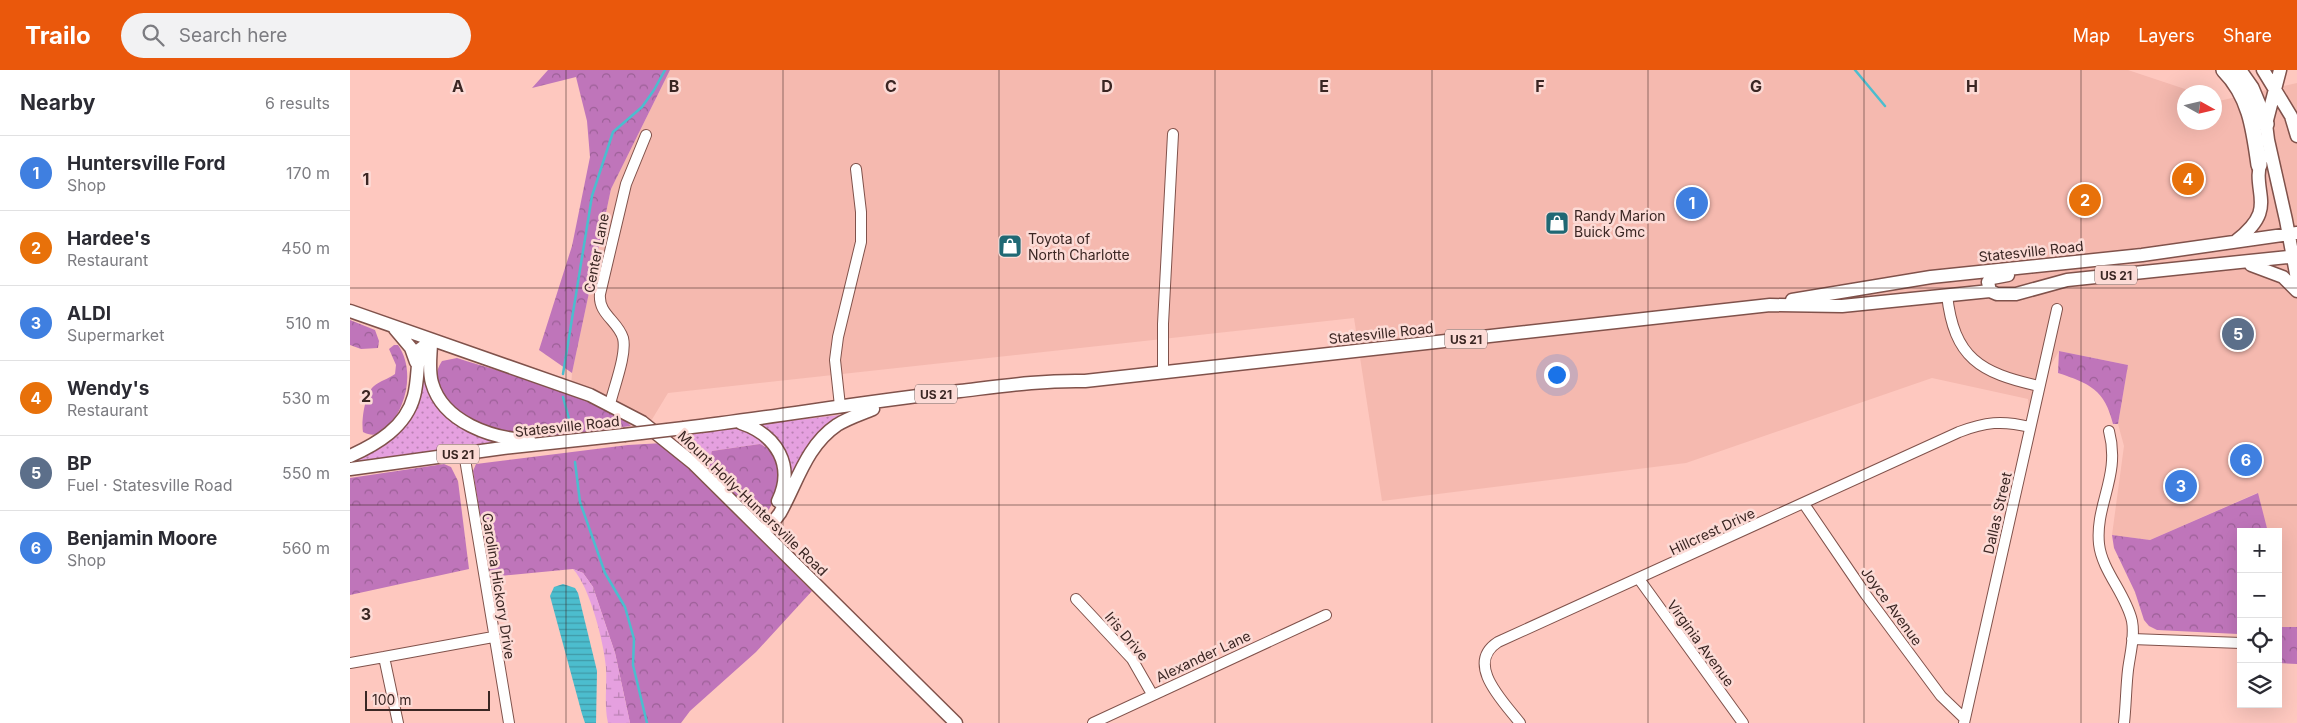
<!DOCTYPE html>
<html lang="en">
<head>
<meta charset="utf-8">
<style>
	body { margin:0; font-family:Inter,sans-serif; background:#f2f2f3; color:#2b2b33 }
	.controls { position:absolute; right:15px; bottom:15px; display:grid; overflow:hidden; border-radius:0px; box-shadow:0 5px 20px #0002 }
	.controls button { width:45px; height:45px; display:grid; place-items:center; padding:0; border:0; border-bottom:1px solid #e1e1e2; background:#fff; color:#2b2b33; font:25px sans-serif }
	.compass { position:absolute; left:1827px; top:15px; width:45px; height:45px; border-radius:50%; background:#fff; box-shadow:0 5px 20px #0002; rotate:98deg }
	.scale { position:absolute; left:15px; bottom:12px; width:125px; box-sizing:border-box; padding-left:5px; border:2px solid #3a2623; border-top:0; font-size:14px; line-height:18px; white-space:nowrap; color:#3a2623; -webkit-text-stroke:4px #fcdbd6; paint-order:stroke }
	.you { position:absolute; left:1206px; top:304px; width:18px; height:18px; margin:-12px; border:4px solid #fff; border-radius:50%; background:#1a73e8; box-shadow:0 0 0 8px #1a73e833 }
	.badge { display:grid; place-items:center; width:32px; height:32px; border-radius:50%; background:#ea580c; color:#fff; font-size:16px; font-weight:700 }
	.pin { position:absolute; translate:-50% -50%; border:2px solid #fff; box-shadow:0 1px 5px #0006 }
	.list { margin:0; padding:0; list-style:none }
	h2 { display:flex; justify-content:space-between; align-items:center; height:65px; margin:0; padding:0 20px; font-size:21px }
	h2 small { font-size:16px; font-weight:400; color:#7c7c81 }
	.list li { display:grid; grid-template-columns:32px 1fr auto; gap:15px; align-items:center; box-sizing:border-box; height:75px; padding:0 20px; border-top:1px solid #e1e1e2 }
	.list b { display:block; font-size:19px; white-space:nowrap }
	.list p { margin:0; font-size:16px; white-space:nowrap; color:#7c7c81 }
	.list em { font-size:16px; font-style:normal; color:#7c7c81 }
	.icon { flex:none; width:28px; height:28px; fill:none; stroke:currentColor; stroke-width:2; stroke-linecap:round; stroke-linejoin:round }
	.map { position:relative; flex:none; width:1947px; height:653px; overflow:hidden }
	header { display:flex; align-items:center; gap:30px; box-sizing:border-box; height:70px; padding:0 25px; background:#ea580c; color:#fff }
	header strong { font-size:24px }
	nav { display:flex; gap:28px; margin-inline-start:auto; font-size:18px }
	.search { width:350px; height:45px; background:#f2f2f3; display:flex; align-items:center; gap:12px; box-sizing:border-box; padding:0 18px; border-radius:28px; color:#7c7c81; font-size:19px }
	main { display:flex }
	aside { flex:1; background:#fff }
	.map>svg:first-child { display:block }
</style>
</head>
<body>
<header>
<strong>Trailo</strong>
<div class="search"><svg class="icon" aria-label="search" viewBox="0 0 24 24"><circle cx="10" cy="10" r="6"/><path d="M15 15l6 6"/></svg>Search here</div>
<nav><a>Map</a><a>Layers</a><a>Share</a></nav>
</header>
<main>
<aside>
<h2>Nearby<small>6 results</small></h2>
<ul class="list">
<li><span class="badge" style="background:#3f7fe0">1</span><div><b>Huntersville Ford</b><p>Shop</p></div><em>170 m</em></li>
<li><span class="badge" style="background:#e8710a">2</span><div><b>Hardee's</b><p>Restaurant</p></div><em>450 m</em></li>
<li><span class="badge" style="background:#3f7fe0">3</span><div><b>ALDI</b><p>Supermarket</p></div><em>510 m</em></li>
<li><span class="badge" style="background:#e8710a">4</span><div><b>Wendy's</b><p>Restaurant</p></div><em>530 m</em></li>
<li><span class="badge" style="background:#5c6f8a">5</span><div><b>BP</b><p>Fuel · Statesville Road</p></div><em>550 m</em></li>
<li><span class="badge" style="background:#3f7fe0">6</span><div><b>Benjamin Moore</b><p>Shop</p></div><em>560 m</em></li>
</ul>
</aside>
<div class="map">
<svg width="1947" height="653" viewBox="0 0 1947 653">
	<defs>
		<pattern id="grass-dots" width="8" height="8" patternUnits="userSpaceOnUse" patternTransform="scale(1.25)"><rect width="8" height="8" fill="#e5a0df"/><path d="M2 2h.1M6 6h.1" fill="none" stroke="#bb82b4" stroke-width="1.8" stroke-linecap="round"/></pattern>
		<pattern id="forest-crowns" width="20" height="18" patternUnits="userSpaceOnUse" patternTransform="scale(1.25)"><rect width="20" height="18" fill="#bf75ba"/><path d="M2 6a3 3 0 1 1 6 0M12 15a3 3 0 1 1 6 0" fill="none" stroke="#9c6097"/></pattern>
		<pattern id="wetland-marsh" width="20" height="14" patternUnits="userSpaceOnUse" patternTransform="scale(1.25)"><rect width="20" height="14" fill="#e5a0df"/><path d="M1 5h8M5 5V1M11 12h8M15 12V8" fill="none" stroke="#bb82b4"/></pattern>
		<pattern id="water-rules" width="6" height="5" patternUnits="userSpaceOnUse" patternTransform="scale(1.25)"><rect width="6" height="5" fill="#4cbdce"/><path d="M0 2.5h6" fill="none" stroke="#4099a7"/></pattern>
	</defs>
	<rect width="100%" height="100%" fill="#fec8bf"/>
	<path fill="#f5b9af" d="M 320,0 L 1778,0 L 1844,22 L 1834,22 L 1834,52 L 1864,52 L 1865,30 L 1869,31 L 1947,13 L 1947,557 L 1928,557 L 1928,462 L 1918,462 L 1907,423 L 1800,470 L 1762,465 L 1774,376 L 1768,354 L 1778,295 L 1709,281 L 1689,316 L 1680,357 L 1678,329 L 1582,308 L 1336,393 L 1032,431 L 1004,248 L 318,323 L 298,356 L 221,318 L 222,303 L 261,119 Z"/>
	<path fill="url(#grass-dots)" d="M 75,297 L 159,371 L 0,395 L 0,389 L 47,360 L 68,302 Z
		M 506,343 L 489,350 L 436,425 L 437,405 L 403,355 Z
		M 390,358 L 416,371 L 428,393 L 417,377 L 410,374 L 362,381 L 358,397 L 327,368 L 352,362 Z"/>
	<path fill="url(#forest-crowns)" d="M 198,0 L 320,0 L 261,119 L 222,303 L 189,280 L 222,176 L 240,87 L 237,51 L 226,7 L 182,18 Z
		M 0,250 L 25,260 L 29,271 L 28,278 L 11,279 L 0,275 Z
		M 44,275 L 48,275 C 65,299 57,338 37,357 C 29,365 23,367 13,362 C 11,351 15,323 24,316 C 30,311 38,309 45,304 L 46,295 L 39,279 Z
		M 1709,281 L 1778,295 L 1768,354 L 1763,354 C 1755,320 1739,313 1708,303 Z
		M 107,288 C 143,300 260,329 281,356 L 265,358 L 255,364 C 205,366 148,375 107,340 C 99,334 92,329 90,320 C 86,308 85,302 92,291 Z
		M 313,373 L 462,521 L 406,582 L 340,641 L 331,653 L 280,653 L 265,583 L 243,517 L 233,503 L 223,499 L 140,507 L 123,401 L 126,394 L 278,375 Z
		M 410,374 C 442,388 428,431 411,451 L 358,397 L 362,381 Z
		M 94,394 L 101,397 L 108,411 L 119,499 L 0,525 L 0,408 Z
		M 1908,423 L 1918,462 L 1891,462 L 1888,564 L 1807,560 L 1799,556 L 1794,550 L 1785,522 L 1764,478 L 1762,465 L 1800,470 Z
		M 1928,557 L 1947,557 L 1947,594 L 1928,593 Z"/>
	<path fill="url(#wetland-marsh)" d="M 223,499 L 233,503 L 243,517 L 265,583 L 280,653 L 258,653 C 254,635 257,617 256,598 C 254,573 240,517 223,499 Z"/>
	<path fill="url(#water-rules)" d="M 213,514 L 225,518 L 228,523 L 247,601 L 246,653 L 235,653 L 232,644 L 200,526 L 204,517 Z"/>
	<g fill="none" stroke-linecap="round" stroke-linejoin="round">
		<path stroke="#4cbdce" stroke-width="2.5" d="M 1505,0 L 1535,36
			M 213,304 L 242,126 L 263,62 L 292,37 L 304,20 L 315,0
			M 213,327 L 221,356
			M 225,392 L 230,432 L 255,503 L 275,537 L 284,569 L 283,595 L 297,653"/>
		<g stroke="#80524b" stroke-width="12">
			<path id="minor" d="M 1597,225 C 1604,288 1630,303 1689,316
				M 813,303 L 813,254 L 823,64
				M 260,334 C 264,317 277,284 273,268 C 268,251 248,244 250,224 L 276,114 L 296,65
				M 490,336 L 485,290 L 488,267 L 511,172 L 511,142 L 506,99
				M 1759,361 C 1771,406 1745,434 1749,474 C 1752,501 1776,524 1782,551 C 1785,567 1780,584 1778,600 C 1776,617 1776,635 1774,653
				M 114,383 L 159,653
				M 1454,434 L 1516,525 L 1591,626 L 1615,649
				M 1289,509 L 1393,653
				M 726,529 L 782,589 L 802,624
				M 1782,569 L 1891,573
				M 0,593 L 34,587
				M 48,653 L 34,587 L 143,567
				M 743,653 L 976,545
				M 1170,653 C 1154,632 1114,594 1148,572 L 1609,362 C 1635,352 1652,350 1680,357
				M 1614,653 L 1707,239"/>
		</g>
		<g stroke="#80524b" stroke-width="15">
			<path id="major" d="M 1913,0 L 1941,46 L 1947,66
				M 1930,0 L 1916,54 L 1918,70 L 1936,150 L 1947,209
				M 1886,171 C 1931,136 1899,124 1912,86
				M 1901,195 L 1933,207 L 1947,221
				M 1640,221 L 1638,212 L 1642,208 L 1658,205
				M 1442,230 L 1581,207 L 1792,185 L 1947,163
				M 0,241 L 240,325 L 292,352 L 343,393 L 606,653
				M 45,259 L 61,278 L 66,292
				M 81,271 C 81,285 78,299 82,313 C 93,352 142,369 179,370
				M 391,353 C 427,365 445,396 428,431
				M 334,358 C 426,347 517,331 610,321 C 652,316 693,310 735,311 L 1420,235 L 1492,236 L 1640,221 L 1647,224 L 1666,224 L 1717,210 L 1947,186
				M 0,386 C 27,374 56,357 64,326 C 68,311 67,294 70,279 L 81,271
				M 0,399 L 153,378 L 274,365
				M 412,461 L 424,451 L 430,443 C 447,413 456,376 487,355 C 498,348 511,344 523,339"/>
		</g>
		<g stroke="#80524b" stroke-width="18">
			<path id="highway" d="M 1874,0 C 1900,26 1904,59 1909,95
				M 1889,1 L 1901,18 L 1916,54"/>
		</g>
		<use href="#minor" stroke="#fff" stroke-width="10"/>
		<use href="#major" stroke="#fff" stroke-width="12"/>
		<use href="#highway" stroke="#fff" stroke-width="15"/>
		<g stroke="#80524b" stroke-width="15" stroke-linecap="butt">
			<path id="major-bridge" d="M 274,365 L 334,358"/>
		</g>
		<use href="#major-bridge" stroke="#fff" stroke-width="12"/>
	</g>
	<path fill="none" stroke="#3a2623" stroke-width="1" stroke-opacity="0.55" d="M 216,0 L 216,653M 433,0 L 433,653M 649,0 L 649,653M 865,0 L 865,653M 1082,0 L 1082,653M 1298,0 L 1298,653M 1514,0 L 1514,653M 1731,0 L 1731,653M 0,218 L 1947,218M 0,435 L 1947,435"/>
	<defs>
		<g id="shop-square" transform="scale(1.25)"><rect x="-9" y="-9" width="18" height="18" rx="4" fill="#1f6874" stroke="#fcdbd6"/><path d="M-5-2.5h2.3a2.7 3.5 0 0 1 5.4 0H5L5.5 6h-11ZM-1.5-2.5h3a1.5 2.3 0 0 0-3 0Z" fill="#fff"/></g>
	</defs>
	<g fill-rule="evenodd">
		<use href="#shop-square" x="1207" y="153"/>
		<use href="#shop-square" x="660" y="176"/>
	</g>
	<g text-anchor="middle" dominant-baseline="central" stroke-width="5" stroke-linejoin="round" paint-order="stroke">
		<g fill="#fcdbd6" stroke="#745c59" stroke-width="1">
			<rect x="1745" y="195.5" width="42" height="19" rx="4"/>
			<rect x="1095" y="259.5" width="42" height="19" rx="4"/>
			<rect x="565" y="314.5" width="42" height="19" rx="4"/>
			<rect x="87" y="374.5" width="42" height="19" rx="4"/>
		</g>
		<g font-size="12" font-weight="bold" fill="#3a2623">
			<text x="1766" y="205">US 21</text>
			<text x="1116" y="269">US 21</text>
			<text x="586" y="324">US 21</text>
			<text x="108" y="384">US 21</text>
		</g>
		<g font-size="14" fill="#3a2623" stroke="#fcdbd6" text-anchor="start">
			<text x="1224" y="145">Randy Marion<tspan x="1224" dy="16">Buick Gmc</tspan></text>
			<text x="678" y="168">Toyota of<tspan x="678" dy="16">North Charlotte</tspan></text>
		</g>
		<g font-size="14" fill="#3a2623" stroke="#fcdbd6">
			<text transform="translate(1681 181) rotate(-6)">Statesville Road</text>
			<text transform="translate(246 183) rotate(-79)">Center Lane</text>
			<text transform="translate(1031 263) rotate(-6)">Statesville Road</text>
			<text transform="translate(217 356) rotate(-6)">Statesville Road</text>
			<text transform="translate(403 433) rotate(44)">Mount Holly-Huntersville Road</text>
			<text transform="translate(1647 443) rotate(-77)">Dallas Street</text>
			<text transform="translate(1362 461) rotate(-25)">Hillcrest Drive</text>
			<text transform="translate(149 516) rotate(81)">Carolina Hickory Drive</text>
			<text transform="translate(1542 536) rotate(54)">Joyce Avenue</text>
			<text transform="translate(777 566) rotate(50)">Iris Drive</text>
			<text transform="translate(1351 573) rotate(54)">Virginia Avenue</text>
			<text transform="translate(853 586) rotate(-25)">Alexander Lane</text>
		</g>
	</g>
	<g font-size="16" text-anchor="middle" font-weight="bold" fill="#3a2623" stroke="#fcdbd6" stroke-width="5" stroke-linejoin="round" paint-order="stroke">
		<text x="108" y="22">A</text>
		<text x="324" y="22">B</text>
		<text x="541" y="22">C</text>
		<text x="757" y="22">D</text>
		<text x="974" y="22">E</text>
		<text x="1190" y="22">F</text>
		<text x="1406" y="22">G</text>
		<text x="1622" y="22">H</text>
		<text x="16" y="115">1</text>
		<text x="16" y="332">2</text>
		<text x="16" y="550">3</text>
	</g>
</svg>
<div class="controls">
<button>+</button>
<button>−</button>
<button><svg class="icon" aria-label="locate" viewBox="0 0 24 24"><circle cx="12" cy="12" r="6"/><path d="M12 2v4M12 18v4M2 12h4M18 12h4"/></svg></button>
<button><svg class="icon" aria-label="layers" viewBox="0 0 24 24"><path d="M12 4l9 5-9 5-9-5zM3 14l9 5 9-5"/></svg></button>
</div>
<svg class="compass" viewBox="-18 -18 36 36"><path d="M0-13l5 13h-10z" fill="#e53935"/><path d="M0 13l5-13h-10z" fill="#7c7c81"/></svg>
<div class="scale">100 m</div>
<div class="you"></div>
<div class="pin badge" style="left:1342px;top:133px;background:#3f7fe0">1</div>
<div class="pin badge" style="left:1735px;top:130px;background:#e8710a">2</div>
<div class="pin badge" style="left:1831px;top:416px;background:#3f7fe0">3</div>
<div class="pin badge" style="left:1838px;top:109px;background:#e8710a">4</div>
<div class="pin badge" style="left:1888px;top:264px;background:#5c6f8a">5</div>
<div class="pin badge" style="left:1896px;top:390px;background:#3f7fe0">6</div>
</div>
</main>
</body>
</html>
